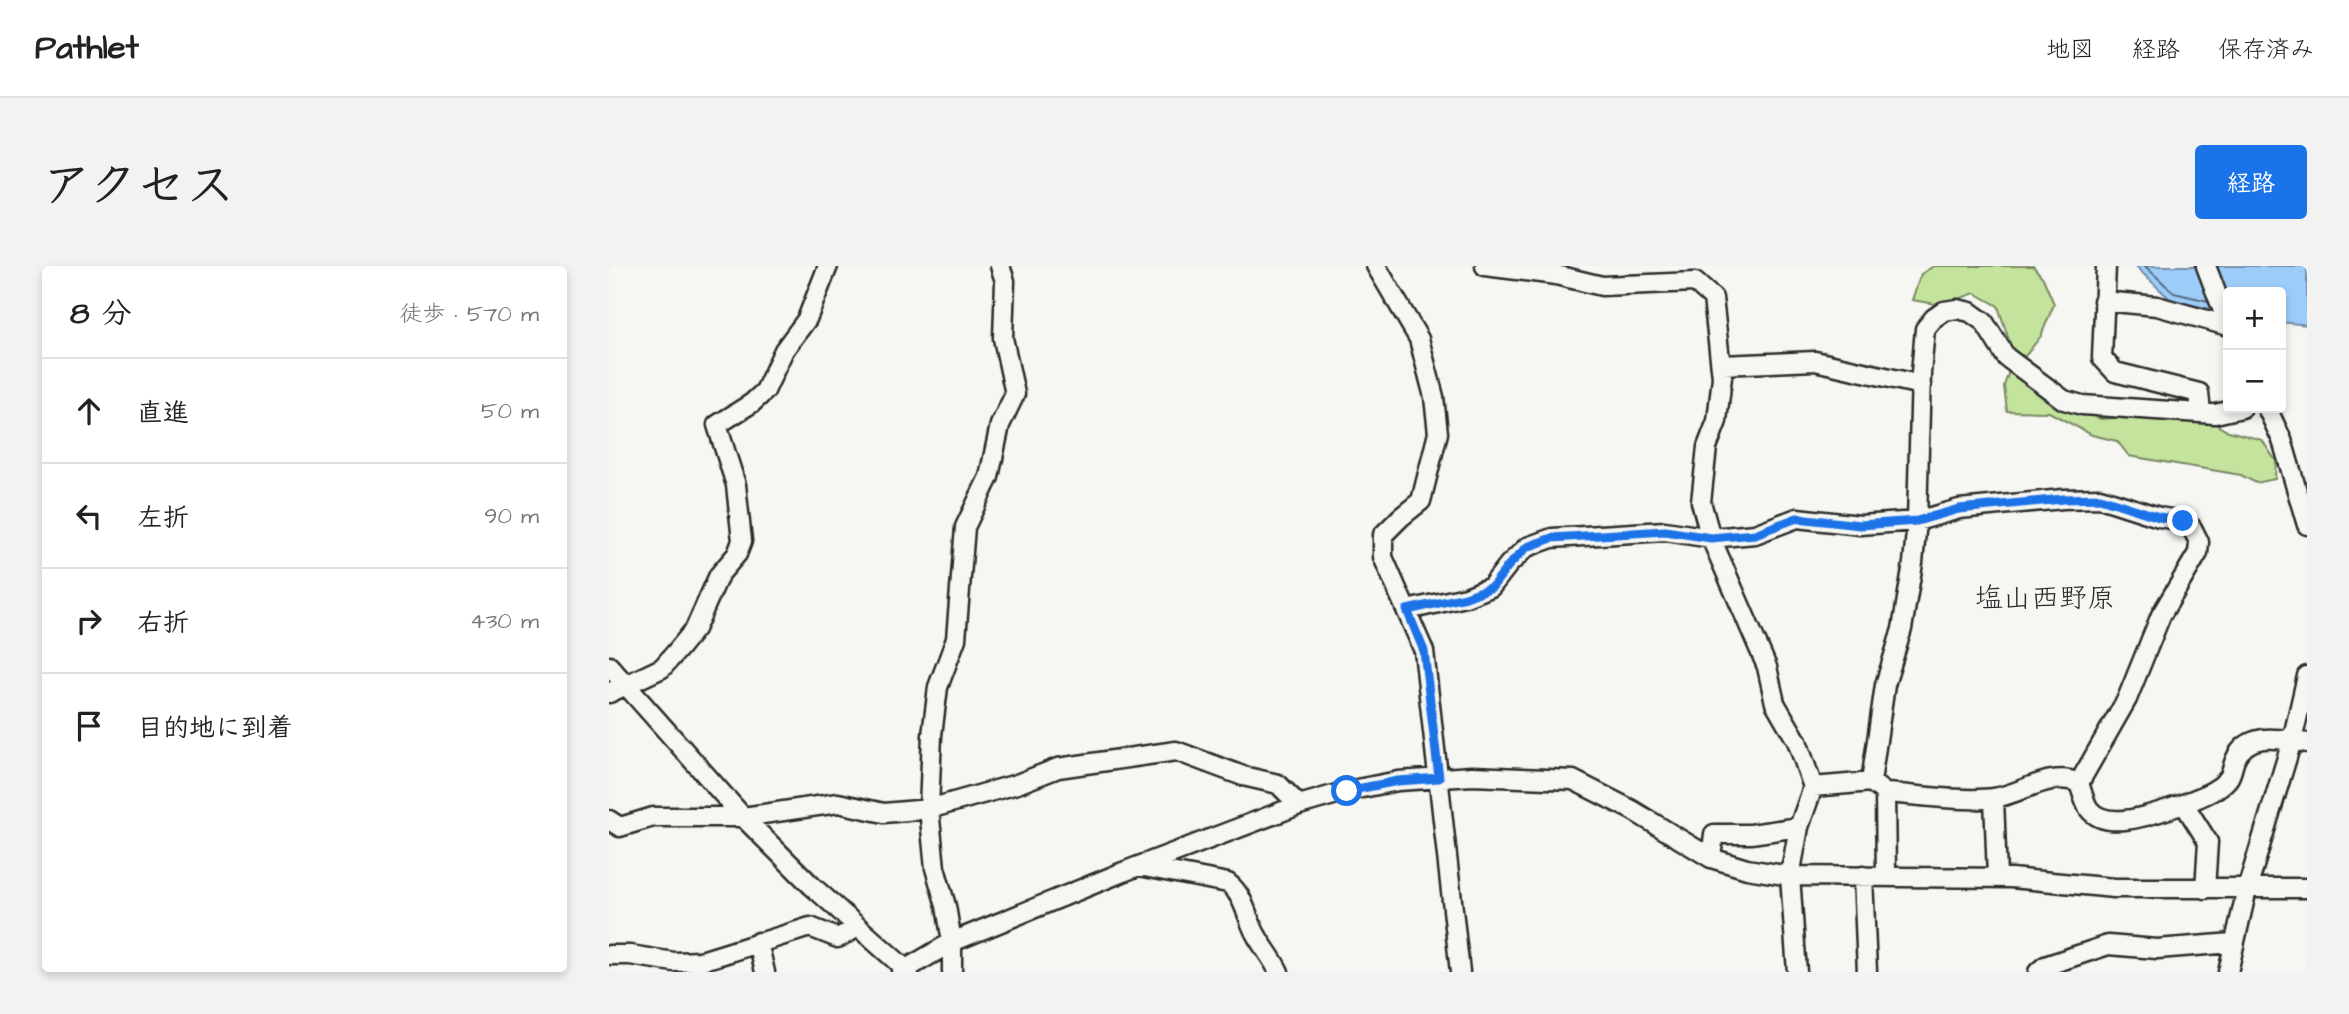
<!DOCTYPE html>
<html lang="ja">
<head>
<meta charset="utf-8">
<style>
	body { margin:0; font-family:"Architects Daughter","Klee One",sans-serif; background:#f2f2f2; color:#222 }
	.controls { position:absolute; right:21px; top:21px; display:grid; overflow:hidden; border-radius:7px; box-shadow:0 4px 10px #0003 }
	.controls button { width:63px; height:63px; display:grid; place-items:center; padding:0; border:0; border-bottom:2px solid #e0e0e0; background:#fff; color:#222; font:35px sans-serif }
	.stop { position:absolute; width:21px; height:21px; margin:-16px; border:5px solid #1a73e8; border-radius:50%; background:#fff }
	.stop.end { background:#1a73e8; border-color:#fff; box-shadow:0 2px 7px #0008 }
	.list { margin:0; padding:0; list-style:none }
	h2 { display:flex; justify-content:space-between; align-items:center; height:91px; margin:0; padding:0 28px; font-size:30px }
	h2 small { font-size:23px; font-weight:400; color:#767676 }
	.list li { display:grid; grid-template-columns:46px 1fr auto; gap:21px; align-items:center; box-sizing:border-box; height:105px; padding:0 28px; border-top:2px solid #e0e0e0 }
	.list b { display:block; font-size:26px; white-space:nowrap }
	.list em { font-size:23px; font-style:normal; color:#767676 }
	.icon { flex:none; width:38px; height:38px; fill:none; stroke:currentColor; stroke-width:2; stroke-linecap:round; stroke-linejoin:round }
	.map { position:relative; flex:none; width:1698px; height:706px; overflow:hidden; border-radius:7px }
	header { display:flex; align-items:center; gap:42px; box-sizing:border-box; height:98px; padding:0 35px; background:#fff; border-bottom:2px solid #e0e0e0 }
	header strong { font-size:33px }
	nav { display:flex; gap:38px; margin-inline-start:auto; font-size:24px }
	.intro { display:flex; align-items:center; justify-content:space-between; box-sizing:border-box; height:168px; padding:0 42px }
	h1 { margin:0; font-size:49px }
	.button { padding:18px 32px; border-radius:7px; background:#1a73e8; color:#fff; font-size:24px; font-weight:700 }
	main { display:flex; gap:42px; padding:0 42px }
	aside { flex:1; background:#fff; border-radius:7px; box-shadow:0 4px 10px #0003 }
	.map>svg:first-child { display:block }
</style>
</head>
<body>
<header>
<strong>Pathlet</strong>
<nav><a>地図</a><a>経路</a><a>保存済み</a></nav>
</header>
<div class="intro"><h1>アクセス</h1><a class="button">経路</a></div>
<main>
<aside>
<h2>8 分<small>徒歩 · 570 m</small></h2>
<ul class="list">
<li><svg class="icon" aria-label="ahead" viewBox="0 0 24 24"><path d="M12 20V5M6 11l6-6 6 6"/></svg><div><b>直進</b></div><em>50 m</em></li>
<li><svg class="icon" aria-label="left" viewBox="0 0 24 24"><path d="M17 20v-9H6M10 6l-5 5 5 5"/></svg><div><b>左折</b></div><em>90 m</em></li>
<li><svg class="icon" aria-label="right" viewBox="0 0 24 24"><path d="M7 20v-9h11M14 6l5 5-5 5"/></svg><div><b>右折</b></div><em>430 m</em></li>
<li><svg class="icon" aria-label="arrive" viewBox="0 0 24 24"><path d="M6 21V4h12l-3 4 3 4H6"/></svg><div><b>目的地に到着</b></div></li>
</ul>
</aside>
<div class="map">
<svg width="1698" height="706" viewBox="0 0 1698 706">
	<rect width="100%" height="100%" fill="#f6f6f2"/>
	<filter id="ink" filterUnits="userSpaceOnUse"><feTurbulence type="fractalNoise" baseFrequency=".0143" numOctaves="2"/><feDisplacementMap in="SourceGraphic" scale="14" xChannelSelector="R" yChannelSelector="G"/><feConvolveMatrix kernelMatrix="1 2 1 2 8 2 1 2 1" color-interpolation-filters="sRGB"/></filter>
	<g filter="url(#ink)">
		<path fill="#c4e49d" stroke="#788864" stroke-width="2" d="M 1325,0 L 1424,0 L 1434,12 L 1445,38 L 1432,70 L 1416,90 L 1404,87 L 1389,40 L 1366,27 L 1332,39 L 1303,34 L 1312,8 Z
			M 1400,105 L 1448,136 L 1492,153 L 1534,150 L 1602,155 L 1616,164 L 1653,174 L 1667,195 L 1666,213 L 1647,217 L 1632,209 L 1520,190 L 1508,175 L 1483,169 L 1440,146 L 1398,145 L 1395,120 Z"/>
		<path fill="#9ccdf8" stroke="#6f8ca6" stroke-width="2" d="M 1526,0 L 1698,0 L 1698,59 L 1672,56 L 1672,26 L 1619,26 L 1619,47 L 1562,34 Z"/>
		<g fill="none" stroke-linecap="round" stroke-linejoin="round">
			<path stroke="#586c7d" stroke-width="2" d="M 1536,0 L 1565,27 L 1599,35"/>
			<g stroke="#2b2b2b" stroke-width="23">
				<path id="minor" d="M 767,0 L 810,73 L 825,131 L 829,167 L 812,235 L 792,251 L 774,269 L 774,291 L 815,385 L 851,706
					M 876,0 L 947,9 L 993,20 L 1086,16 L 1104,32 L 1113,111 L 1108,155 L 1098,181 L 1092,236 L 1102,272 L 1158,401 L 1166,437 L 1188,475 L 1204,521 L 1190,561 L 1181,610 L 1188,706
					M 1497,0 L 1493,92 L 1506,106 L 1590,127 L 1592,146
					M 1597,0 L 1619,58
					M 1494,35 L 1548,40 L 1619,60
					M 1112,99 L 1206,95 L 1312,119
					M 1658,142 L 1673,174 L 1698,259
					M 798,344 L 857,331 L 882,321 L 900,298 L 918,281 L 943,272 L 1056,265 L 1102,272 L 1146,268 L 1188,252 L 1251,259 L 1308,255 L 1350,243 L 1454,233 L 1491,232 L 1550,251 L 1574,255 L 1583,262 L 1590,276 L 1589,287 L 1552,349 L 1518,433 L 1470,517
					M 0,400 L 134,551 L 203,620 L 300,706
					M 0,427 L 53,402 L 68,385 L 86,363 L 110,309 L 128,288 L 133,275 L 127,219 L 108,159 L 143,137 L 156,125 L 175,84 L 198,53 L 219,0
					M 1262,516 L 1276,419 L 1293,363 L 1304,297 L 1308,255 L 1312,107 L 1316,63 L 1325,52 L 1335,45 L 1348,43 L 1361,46 L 1375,56 L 1397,91 L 1455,134 L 1473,139 L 1606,148 L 1633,142
					M 1204,521 L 1262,516 L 1276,527 C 1307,529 1355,536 1385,532 C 1412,528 1443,504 1470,517 C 1473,525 1475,536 1480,543 C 1499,568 1551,545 1575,538 L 1599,576 L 1596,623
					M 1276,527 L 1277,610
					M 1385,532 L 1388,612
					M 1575,538 C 1590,531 1607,526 1618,514 C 1623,509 1623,501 1626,494 C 1639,464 1672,473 1698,477
					M 0,554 L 11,561 L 44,551 L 134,551 L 229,537 L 275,547 L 320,543 L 408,518 L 449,502 L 567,485 L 634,510 L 669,518 L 690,539
					M 1102,592 L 1105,568 L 1142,568 L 1190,561
					M 530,600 L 619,617 C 637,631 637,653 649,672 C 656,684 664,693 670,706
					M 1254,610 L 1258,706
					M 149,676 L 156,706
					M 0,689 L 21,689 L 65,696 L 92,695 L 201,661 L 229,672 L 249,661
					M 292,706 L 343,676 L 514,606 L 690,539 L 738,525 L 789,515 L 863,510 L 964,514 L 1023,544 L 1102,592 L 1138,603 L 1181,610 L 1402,612 L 1505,622 L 1698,622
					M 343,706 L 343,676 L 337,640 L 326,602 L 320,543 L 323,469 L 329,421 L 347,373 L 356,261 L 380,211 L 391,159 L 406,128 L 394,72 L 396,15 L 391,0
					M 1429,706 L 1436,700 L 1499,679 L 1548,683 L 1624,677
					M 1619,706 L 1638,623 L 1683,475 L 1698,410"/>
			</g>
			<use href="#minor" stroke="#f6f6f2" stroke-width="18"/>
		</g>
	</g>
	<g fill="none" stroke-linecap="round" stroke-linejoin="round" filter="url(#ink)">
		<path stroke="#1a73e8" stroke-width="9" d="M 738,525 L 789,515 L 830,512 L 815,385 L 798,344 L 857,331 L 883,321 L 900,299 L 918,281 L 943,272 L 1056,265 L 1102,272 L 1146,268 L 1188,252 L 1251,259 L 1308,255 L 1350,243 L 1454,233 L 1491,232 L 1550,251 L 1574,255"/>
	</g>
	<g text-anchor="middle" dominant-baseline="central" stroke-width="7" stroke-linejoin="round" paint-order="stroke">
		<g font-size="28" fill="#2b2b2b" stroke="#f6f6f2">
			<text x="1436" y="332">塩山西野原</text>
		</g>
	</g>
</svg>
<div class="controls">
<button>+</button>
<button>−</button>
</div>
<div class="stop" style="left:738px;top:525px"></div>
<div class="stop end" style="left:1574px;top:255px"></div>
</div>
</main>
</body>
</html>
